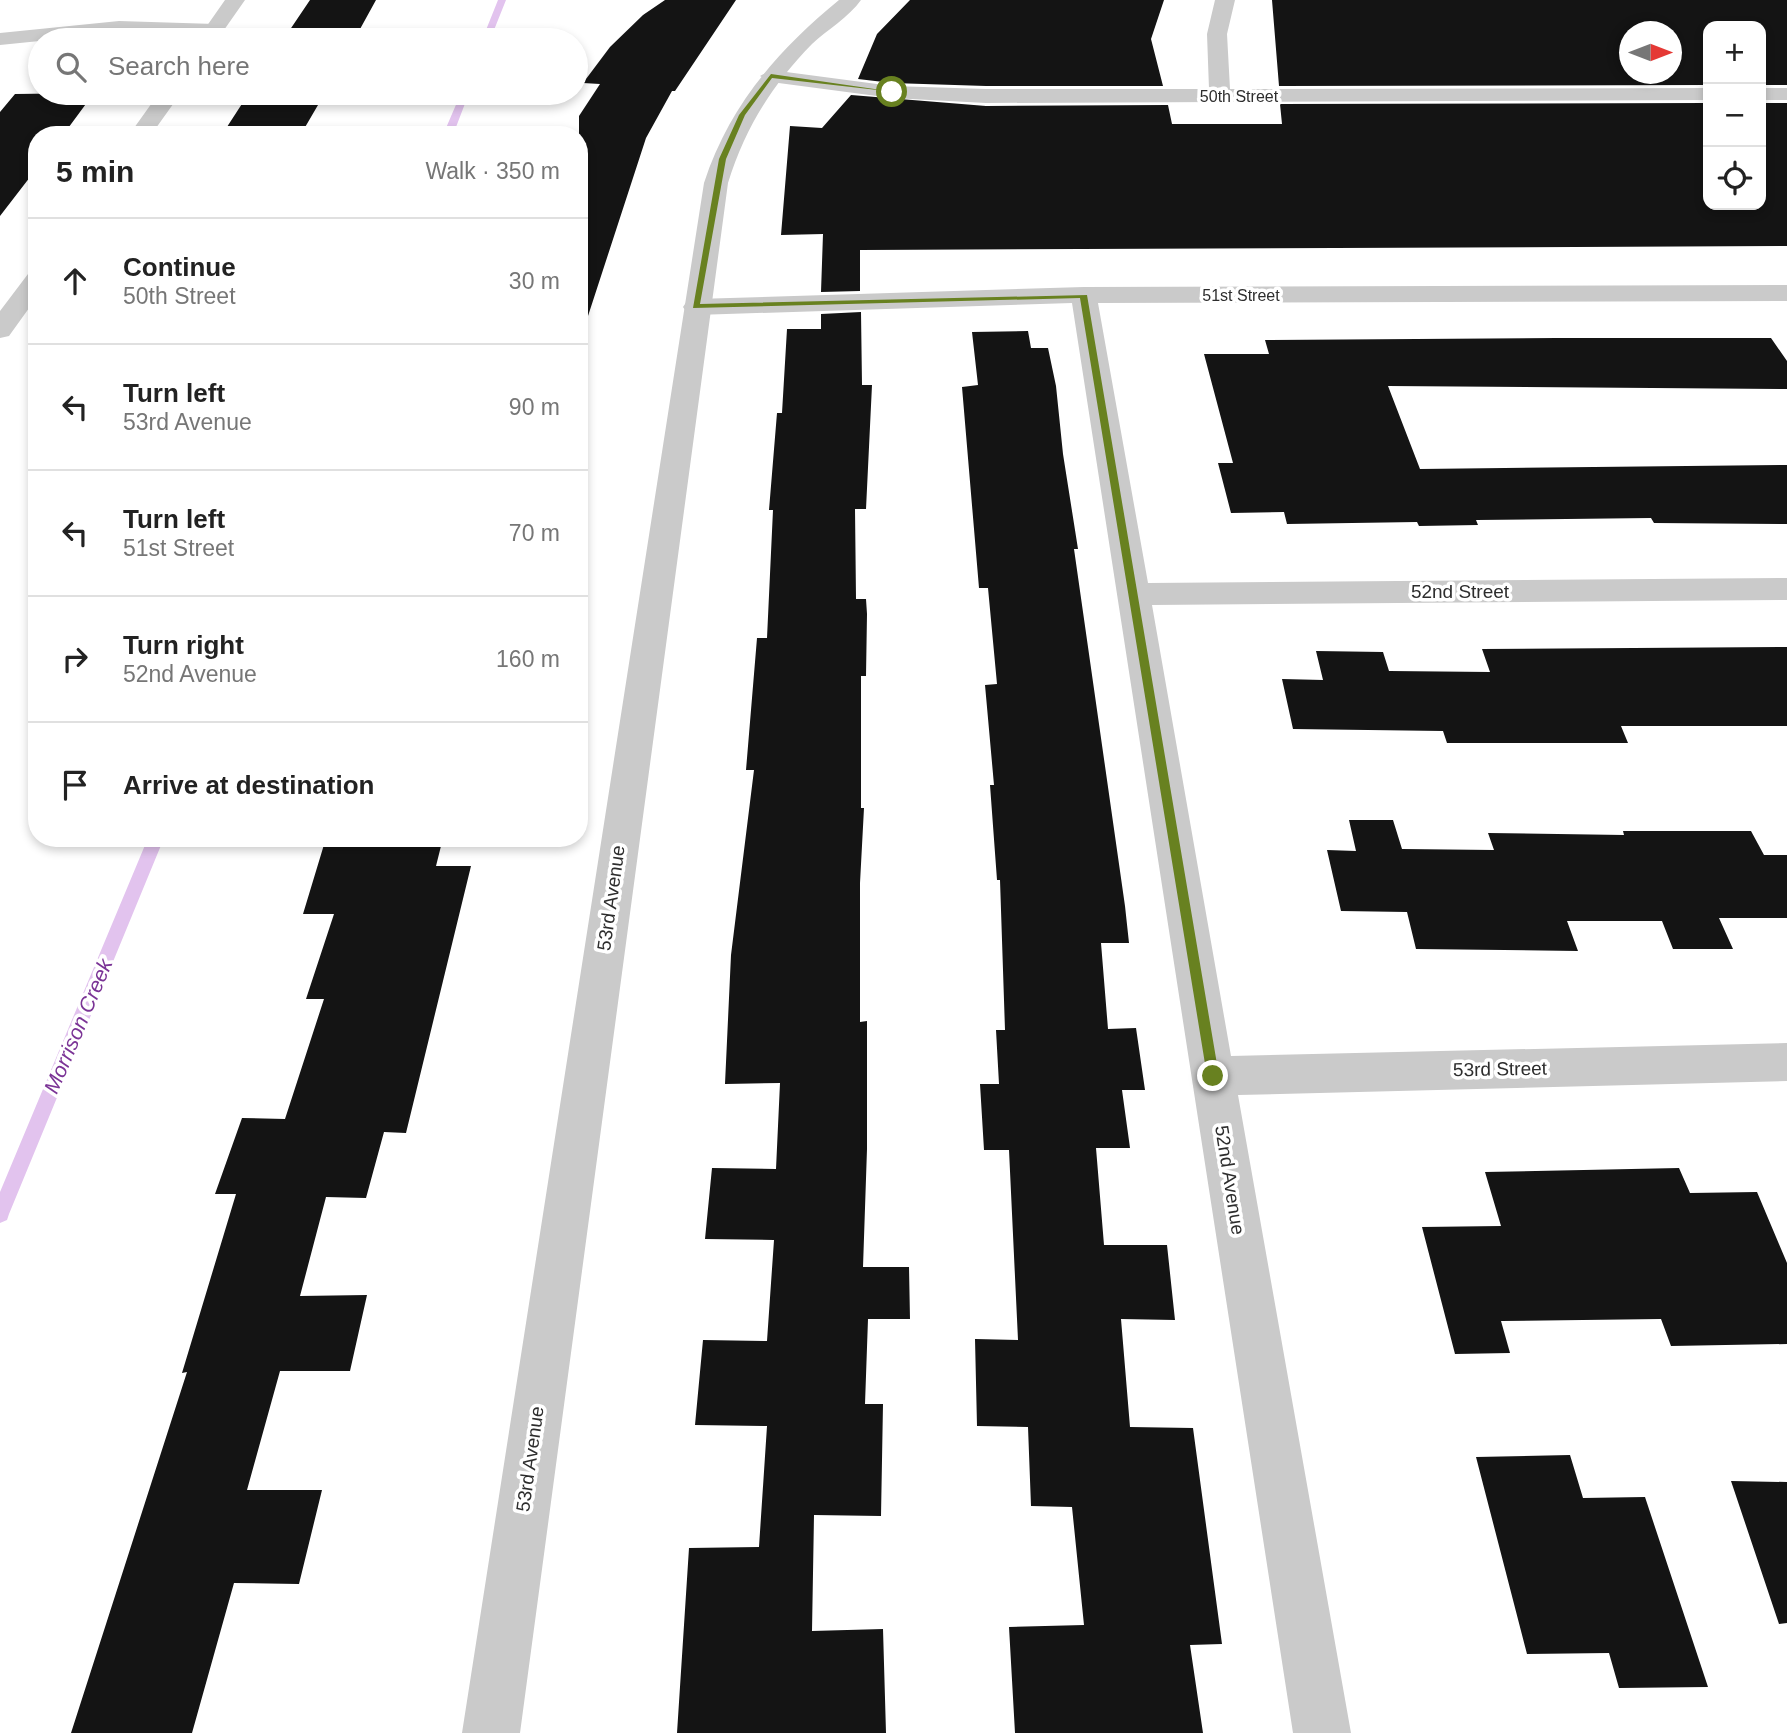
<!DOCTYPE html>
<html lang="en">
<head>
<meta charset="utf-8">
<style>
	body { margin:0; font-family:Helvetica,sans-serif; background:#f6f6f6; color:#222 }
	.controls { position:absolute; right:21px; top:21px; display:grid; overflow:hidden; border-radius:14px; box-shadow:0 4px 10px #0003 }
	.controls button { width:63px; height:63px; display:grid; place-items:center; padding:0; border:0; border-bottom:2px solid #e0e0e0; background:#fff; color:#222; font:35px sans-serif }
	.compass { position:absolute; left:1619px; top:21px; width:63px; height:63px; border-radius:50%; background:#fff; box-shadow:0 4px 10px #0003; rotate:90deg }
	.stop { position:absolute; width:21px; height:21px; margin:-16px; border:5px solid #688120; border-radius:50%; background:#fff }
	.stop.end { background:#688120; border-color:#fff; box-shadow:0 2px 7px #0008 }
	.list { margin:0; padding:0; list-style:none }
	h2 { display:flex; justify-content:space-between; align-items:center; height:91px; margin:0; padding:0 28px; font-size:30px }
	h2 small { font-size:23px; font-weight:400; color:#767676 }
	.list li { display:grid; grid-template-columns:46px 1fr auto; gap:21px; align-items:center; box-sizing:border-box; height:126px; padding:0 28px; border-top:2px solid #e0e0e0 }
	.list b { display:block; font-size:26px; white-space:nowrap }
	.list p { margin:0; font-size:23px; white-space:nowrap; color:#767676 }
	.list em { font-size:23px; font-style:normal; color:#767676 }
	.icon { flex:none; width:38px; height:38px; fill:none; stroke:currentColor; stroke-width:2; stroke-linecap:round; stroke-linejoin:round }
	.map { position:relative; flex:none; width:1787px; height:1733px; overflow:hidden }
	.search { position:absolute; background:#fff; box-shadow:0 4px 10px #0003; left:28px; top:28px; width:560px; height:77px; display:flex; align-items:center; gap:18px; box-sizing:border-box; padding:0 24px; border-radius:38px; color:#767676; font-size:26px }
	.panel { position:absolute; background:#fff; box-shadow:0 4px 10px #0003; left:28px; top:126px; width:560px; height:721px; border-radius:28px }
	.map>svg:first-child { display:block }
</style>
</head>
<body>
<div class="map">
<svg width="1787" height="1733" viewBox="0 0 1787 1733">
	<rect width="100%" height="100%" fill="#fff"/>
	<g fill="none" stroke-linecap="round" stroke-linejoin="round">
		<path fill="#e2c3ee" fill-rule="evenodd" d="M 498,0 L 506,0 L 490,40 L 482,40 Z
			M 461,93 L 469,93 L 453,135 L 443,135 Z
			M 148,838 L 164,838 L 9,1214 L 7,1220 L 0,1223 L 0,1192 Z"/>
	</g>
	<path fill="#141414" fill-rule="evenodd" d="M 310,0 L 376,0 L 354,40 L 283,40 Z
		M 665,0 L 736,0 L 675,91 L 672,91 L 646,138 L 588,316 L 579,314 L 579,116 L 600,84 L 583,83 L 610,47 L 643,15 Z
		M 910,0 L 1164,0 L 1151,39 L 1163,86 L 986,86 L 892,83 L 858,79 L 877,34 Z
		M 1272,0 L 1787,0 L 1787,85 L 1761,85 L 1761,26 L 1708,26 L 1708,85 L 1279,86 ZM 1629,32 L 1671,32 L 1671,74 L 1629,74 Z
		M 94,93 L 63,135 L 37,135 L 37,168 L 0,216 L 0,112 L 15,94 Z
		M 249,93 L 325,93 L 304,129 L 225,130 Z
		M 851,95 L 986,106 L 1168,105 L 1172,124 L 1282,124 L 1280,104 L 1708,103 L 1708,205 L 1761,205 L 1761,103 L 1787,103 L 1787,246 L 860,250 L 860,291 L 821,292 L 823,234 L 781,235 L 790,126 L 822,128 Z
		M 861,312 L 862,385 L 872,385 L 866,509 L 855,509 L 856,599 L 866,599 L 867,614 L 866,676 L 861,676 L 861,808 L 864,808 L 860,883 L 860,1022 L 867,1021 L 867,1149 L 863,1267 L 909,1267 L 910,1319 L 868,1319 L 865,1404 L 883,1404 L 881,1516 L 814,1515 L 812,1631 L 883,1629 L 886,1733 L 677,1733 L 689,1548 L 759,1547 L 767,1426 L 695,1425 L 703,1340 L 767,1341 L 774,1240 L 705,1239 L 712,1168 L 776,1169 L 780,1083 L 725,1084 L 731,955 L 754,770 L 746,770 L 757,638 L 767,638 L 773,510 L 769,510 L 777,413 L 782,413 L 787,329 L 821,329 L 821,314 Z
		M 1028,331 L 1031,348 L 1048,348 L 1056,386 L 1063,454 L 1078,549 L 1074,549 L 1125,906 L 1129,943 L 1101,943 L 1108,1029 L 1136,1028 L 1145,1090 L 1122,1090 L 1130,1148 L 1096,1148 L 1104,1245 L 1167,1245 L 1175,1320 L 1121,1319 L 1130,1427 L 1193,1428 L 1222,1644 L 1190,1645 L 1203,1733 L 1015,1733 L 1009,1627 L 1084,1625 L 1072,1507 L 1031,1506 L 1028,1427 L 977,1426 L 975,1339 L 1018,1340 L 1009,1150 L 984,1150 L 980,1084 L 999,1084 L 996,1030 L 1005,1030 L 1000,880 L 997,880 L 990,785 L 994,785 L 985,685 L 997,684 L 988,588 L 979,588 L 962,387 L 978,385 L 972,332 Z
		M 1557,338 L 1771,338 L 1787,361 L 1787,389 L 1388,386 L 1420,469 L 1787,465 L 1787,524 L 1654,523 L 1651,518 L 1476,520 L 1478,525 L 1419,526 L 1417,522 L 1287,524 L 1284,512 L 1231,513 L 1218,463 L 1233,463 L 1204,354 L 1269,354 L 1265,340 Z
		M 1787,647 L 1787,726 L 1621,726 L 1628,743 L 1447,743 L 1443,731 L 1293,729 L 1282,679 L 1323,680 L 1316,651 L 1383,652 L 1389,671 L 1490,672 L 1482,649 Z
		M 1349,820 L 1393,820 L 1402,849 L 1494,850 L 1488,833 L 1624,835 L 1623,831 L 1751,831 L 1764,855 L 1787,855 L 1787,918 L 1719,918 L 1733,949 L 1673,949 L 1662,921 L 1567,921 L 1578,951 L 1416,949 L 1407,912 L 1341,911 L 1327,850 L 1356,851 Z
		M 326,838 L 443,838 L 436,866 L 471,866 L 406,1133 L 384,1132 L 366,1198 L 326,1197 L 300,1296 L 367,1295 L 350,1371 L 280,1371 L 247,1490 L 322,1490 L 299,1584 L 234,1583 L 192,1733 L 71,1733 L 187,1372 L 182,1373 L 236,1194 L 215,1194 L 242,1118 L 285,1119 L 324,999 L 306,999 L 334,914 L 303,914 Z
		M 1679,1168 L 1690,1193 L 1757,1192 L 1787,1263 L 1787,1344 L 1671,1346 L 1661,1319 L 1501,1321 L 1510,1353 L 1455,1354 L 1422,1227 L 1501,1226 L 1485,1172 Z
		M 1570,1455 L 1583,1498 L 1645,1497 L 1708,1687 L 1619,1688 L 1609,1653 L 1527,1654 L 1476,1457 Z
		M 1731,1481 L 1787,1482 L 1787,1623 L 1779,1624 Z"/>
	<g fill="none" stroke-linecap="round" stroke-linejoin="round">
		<path fill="#cacaca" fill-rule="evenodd" d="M 1215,0 L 1235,0 L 1227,34 L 1230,89 L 1708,88 L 1708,100 L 986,103 L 892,98 L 771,82 L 760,76 L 771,70 L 892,86 L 986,89 L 1209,89 L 1207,34 Z
			M 119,21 L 215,24 L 225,30 L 215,36 L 119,33 L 0,45 L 0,33 Z
			M 1761,88 L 1787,88 L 1787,100 L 1761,100 Z
			M 1787,285 L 1787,301 L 1098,303 L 1148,583 L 1787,578 L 1787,600 L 1152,605 L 1231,1056 L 1787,1043 L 1787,1081 L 1238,1095 L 1351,1733 L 1293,1733 L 1072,303 L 696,315 L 687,313 L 683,307 L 687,301 L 696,299 L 1084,287 Z"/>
		<path fill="#cacaca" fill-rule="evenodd" d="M 225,0 L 245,0 L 217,40 L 197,40 Z
			M 839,0 L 861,0 C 849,17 827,30 812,44 C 772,85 745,128 728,183 L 520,1733 L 462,1733 L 704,183 C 729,106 777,51 839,0 Z
			M 159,93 L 181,93 L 151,135 L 129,135 Z
			M 37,271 L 37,297 L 9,336 L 0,338 L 0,311 L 28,274 Z"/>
	</g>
	<path fill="#688120" d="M 771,74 L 895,92 L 772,78 L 745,115 L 726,159 L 700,304 L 1087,295 L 1219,1076 L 1218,1080 L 1209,1080 L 1207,1076 L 1080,298 L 693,308 L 719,159 L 739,115 Z"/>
	<g text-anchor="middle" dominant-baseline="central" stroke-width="7" stroke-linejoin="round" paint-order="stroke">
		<g font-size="16" fill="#2d2d2d" stroke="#fff">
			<text x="1239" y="96">50th Street</text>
			<text x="1241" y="295">51st Street</text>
		</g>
		<g font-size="19" fill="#2d2d2d" stroke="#fff">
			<text x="1460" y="591">52nd Street</text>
			<text transform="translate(611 898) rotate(-82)">53rd Avenue</text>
			<text transform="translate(1500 1069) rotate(-1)">53rd Street</text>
			<text transform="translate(1230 1180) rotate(81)">52nd Avenue</text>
			<text transform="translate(530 1459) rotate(-82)">53rd Avenue</text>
		</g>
		<g font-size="21" font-style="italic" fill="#7b3496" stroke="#fff">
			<text transform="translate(78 1026) rotate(-67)">Morrison Creek</text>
		</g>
	</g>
</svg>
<div class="controls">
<button>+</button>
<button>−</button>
<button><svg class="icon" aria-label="locate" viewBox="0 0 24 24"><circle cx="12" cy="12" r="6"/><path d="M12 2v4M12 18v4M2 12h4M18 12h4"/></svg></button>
</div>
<svg class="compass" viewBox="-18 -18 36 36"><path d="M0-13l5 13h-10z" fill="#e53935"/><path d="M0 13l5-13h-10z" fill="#767676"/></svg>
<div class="stop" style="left:892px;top:92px"></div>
<div class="stop end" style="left:1213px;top:1076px"></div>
<div class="search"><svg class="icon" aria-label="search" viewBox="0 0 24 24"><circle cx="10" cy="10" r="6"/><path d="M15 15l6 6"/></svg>Search here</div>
<section class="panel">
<h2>5 min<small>Walk · 350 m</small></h2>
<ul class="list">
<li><svg class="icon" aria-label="ahead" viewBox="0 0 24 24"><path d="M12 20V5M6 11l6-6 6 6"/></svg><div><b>Continue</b><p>50th Street</p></div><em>30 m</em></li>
<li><svg class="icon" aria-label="left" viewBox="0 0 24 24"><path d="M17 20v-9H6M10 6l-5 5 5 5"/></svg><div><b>Turn left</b><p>53rd Avenue</p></div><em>90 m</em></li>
<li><svg class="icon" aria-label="left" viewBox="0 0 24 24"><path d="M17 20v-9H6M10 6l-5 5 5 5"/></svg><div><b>Turn left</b><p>51st Street</p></div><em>70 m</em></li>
<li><svg class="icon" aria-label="right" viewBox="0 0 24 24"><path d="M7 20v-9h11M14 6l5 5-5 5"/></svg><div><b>Turn right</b><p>52nd Avenue</p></div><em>160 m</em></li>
<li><svg class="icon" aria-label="arrive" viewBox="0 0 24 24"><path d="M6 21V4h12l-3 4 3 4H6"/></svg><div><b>Arrive at destination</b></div></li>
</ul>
</section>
</div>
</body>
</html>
